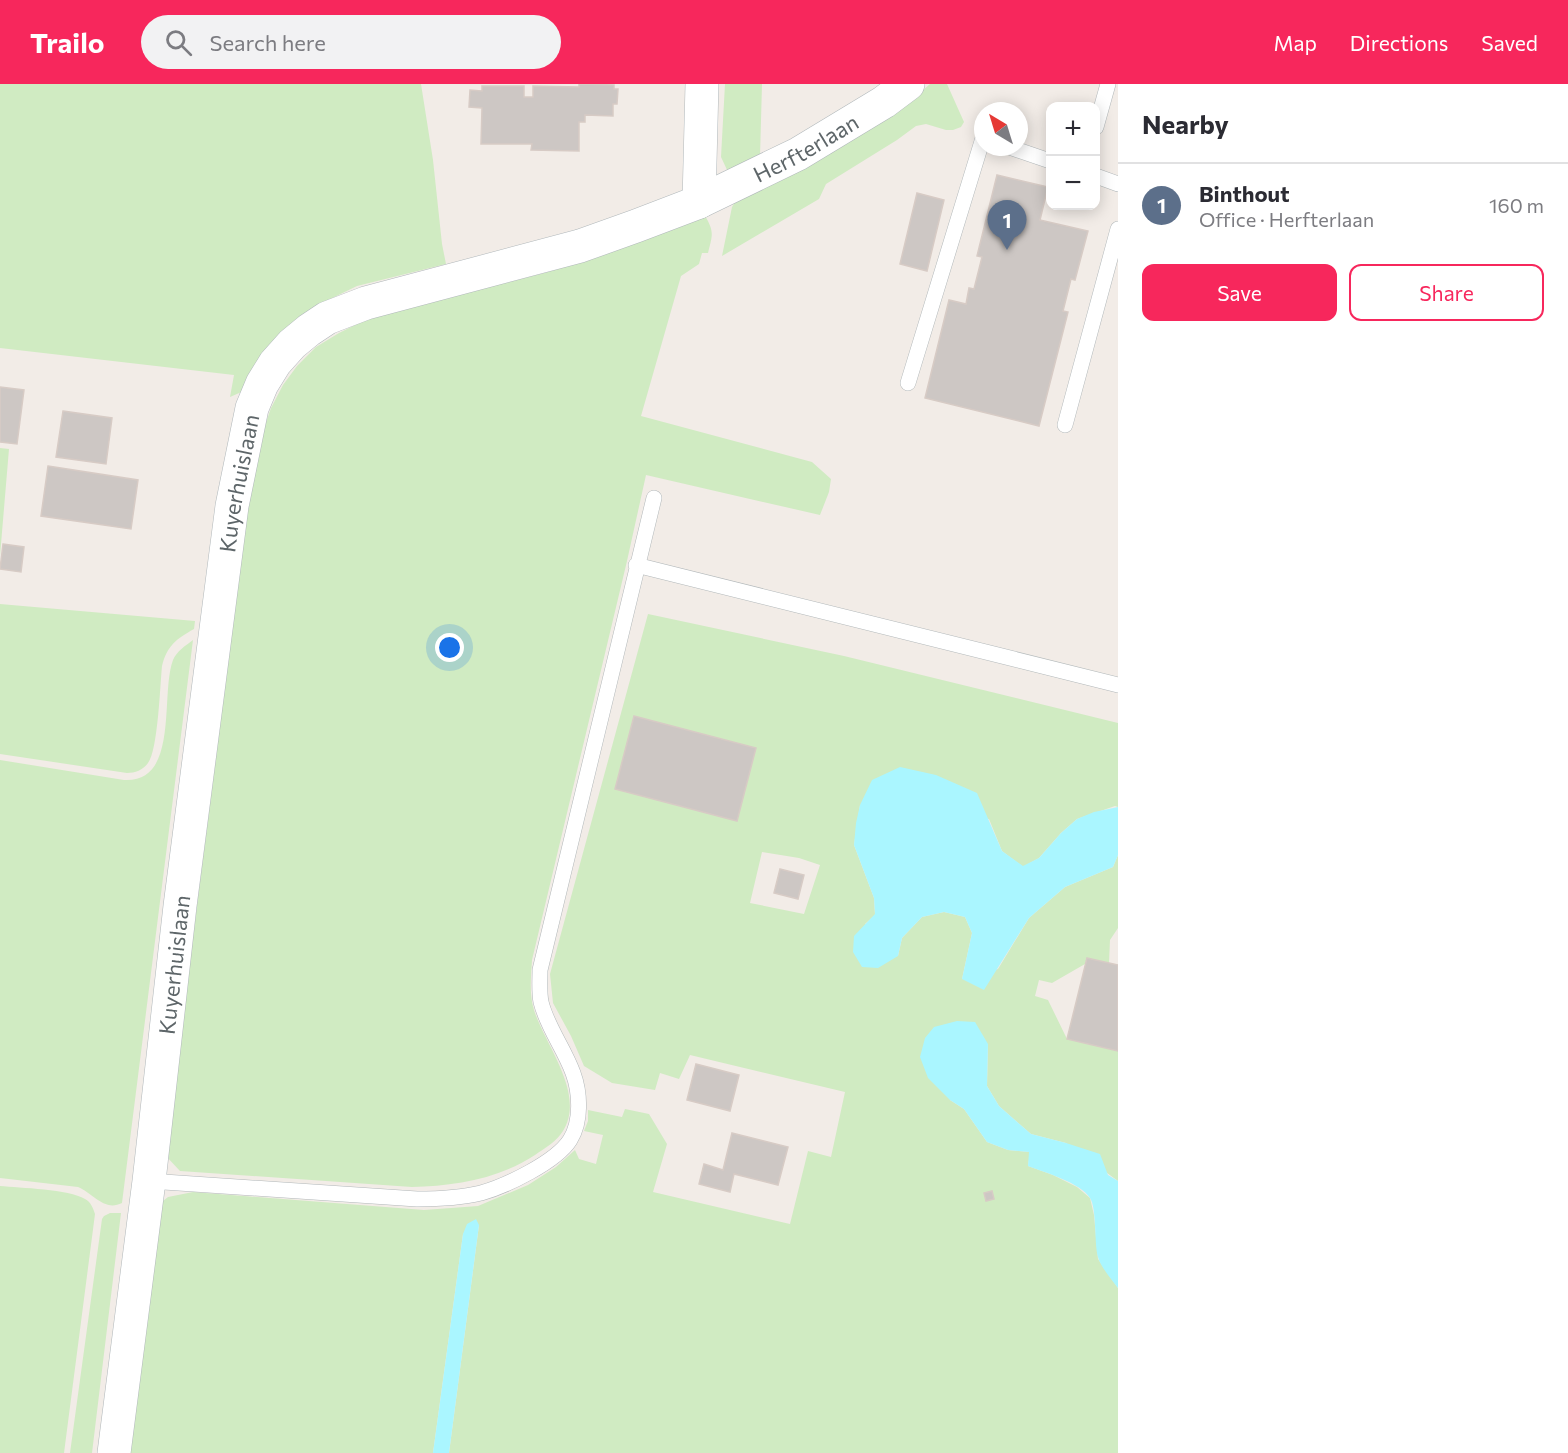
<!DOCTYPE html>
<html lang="en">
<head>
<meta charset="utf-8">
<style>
	body { margin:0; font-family:Commissioner,sans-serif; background:#f2f2f3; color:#2b2b33 }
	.controls { position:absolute; right:18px; top:18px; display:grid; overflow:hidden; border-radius:12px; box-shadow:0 3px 15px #0003 }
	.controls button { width:54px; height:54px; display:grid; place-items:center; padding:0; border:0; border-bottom:2px solid #e1e1e2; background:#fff; color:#2b2b33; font:30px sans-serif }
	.compass { position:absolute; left:974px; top:18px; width:54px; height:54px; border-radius:50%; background:#fff; box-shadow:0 3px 15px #0003; rotate:322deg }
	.you { position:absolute; left:450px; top:564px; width:21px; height:21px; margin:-15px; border:4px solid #fff; border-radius:50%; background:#1a73e8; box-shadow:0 0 0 9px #1a73e833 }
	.badge { display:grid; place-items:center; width:39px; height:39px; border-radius:50%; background:#f7275c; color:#fff; font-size:20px; font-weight:700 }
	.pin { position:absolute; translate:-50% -50px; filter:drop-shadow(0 2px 3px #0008) }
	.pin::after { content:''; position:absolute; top:32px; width:21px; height:18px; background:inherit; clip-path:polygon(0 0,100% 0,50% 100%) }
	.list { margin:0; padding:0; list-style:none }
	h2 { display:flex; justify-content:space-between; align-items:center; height:78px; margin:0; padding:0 24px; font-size:26px }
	h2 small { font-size:20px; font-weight:400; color:#7c7c81 }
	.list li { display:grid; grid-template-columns:39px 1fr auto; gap:18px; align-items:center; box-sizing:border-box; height:84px; padding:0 24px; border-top:2px solid #e1e1e2 }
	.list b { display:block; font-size:22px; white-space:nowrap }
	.list p { margin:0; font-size:20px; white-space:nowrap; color:#7c7c81 }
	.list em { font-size:20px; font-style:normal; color:#7c7c81 }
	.actions { display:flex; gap:12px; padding:18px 24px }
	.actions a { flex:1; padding:14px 0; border:2px solid #f7275c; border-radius:12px; text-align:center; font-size:21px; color:#f7275c }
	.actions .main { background:#f7275c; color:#fff }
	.icon { flex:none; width:33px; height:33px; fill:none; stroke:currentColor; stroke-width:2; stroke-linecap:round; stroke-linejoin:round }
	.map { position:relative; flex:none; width:1118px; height:1369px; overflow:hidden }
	header { display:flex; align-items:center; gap:36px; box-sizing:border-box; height:84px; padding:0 30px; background:#f7275c; color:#fff }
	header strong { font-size:28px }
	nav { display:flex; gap:33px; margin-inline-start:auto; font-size:21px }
	.search { width:420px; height:54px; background:#f2f2f3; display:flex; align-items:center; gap:15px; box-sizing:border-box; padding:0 21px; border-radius:33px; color:#7c7c81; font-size:22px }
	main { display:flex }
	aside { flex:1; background:#fff }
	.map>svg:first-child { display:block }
</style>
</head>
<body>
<header>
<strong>Trailo</strong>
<div class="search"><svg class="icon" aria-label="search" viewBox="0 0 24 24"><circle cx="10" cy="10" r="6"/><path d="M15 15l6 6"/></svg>Search here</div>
<nav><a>Map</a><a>Directions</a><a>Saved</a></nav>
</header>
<main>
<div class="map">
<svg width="1118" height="1369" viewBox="0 0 1118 1369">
	<rect width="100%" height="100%" fill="#f2ece7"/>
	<path fill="#d0ebc2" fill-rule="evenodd" d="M 0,0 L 421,0 L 433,76 L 442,160 L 446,180 L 357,202 L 322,219 L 246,306 L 230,313 L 234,291 L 0,264 Z
		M 725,0 L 762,0 L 760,73 L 728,88 L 721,73 Z
		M 930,0 L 947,0 L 964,38 L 961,43 L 953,46 L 946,46 L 926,40 L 916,42 L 897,56 L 826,100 L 819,115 L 722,172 L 732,123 L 735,118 L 922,7 Z
		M 705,132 C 715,148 712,152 708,169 L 702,169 L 699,180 L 681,192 L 641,332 L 812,378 L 831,395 L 829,408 L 820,431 L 646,391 L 627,477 L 532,876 C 531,893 529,910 534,926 C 545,961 586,1010 563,1047 C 557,1057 545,1064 535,1071 C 499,1095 454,1102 412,1103 L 180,1087 L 165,1071 L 250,408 L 262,350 L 271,324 L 283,301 L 297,282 L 316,263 L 339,249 L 369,234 L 544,189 L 592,175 Z
		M 0,364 L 9,365 L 0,472 Z
		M 0,520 L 195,537 L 194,545 C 176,555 167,562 162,582 C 160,602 158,666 148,679 C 143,686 135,689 127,689 L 0,670 Z
		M 648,530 L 844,572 L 1118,639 L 1118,723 L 1115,722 L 1077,735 L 1061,749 L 1039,774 L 1023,783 L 1002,767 L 989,735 L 860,721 L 854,761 L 874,814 L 875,831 L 865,840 L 898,872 L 902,854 L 922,833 L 944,828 L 965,833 L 972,849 L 962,895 L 998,885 L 1029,834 L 1065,803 L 1113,783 L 1118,771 L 1118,844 L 1110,856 L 1109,879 L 1087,874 L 1085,880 L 1052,899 L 1039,896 L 1035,912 L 1048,916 L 1067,955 L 1118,967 L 1118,1097 L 1066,1059 L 1031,1050 L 999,1022 L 987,1002 L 988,960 L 950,1016 L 964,1025 L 987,1058 L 1008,1066 L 1030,1068 L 1028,1082 L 1053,1091 L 1077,1103 L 1090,1114 L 1094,1131 L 1098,1175 L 1118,1204 L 1118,1369 L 449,1369 L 479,1141 L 463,1150 L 433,1369 L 127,1369 L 158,1121 L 168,1113 L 193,1108 L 424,1126 L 478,1122 L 528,1101 L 556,1083 L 575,1066 L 579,1075 L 596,1080 L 603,1051 L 584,1047 L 588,1037 L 588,1026 L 622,1033 L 625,1025 L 649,1030 L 667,1060 L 653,1108 L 790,1140 L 808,1067 L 831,1073 L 845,1008 L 690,971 L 679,995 L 660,989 L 655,1006 L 612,999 L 584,982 L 571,952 L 553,919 L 550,890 ZM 762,768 L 799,774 L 820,781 L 804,830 L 750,819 Z
		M 193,556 L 122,1119 C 104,1128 93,1109 78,1103 L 0,1094 L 0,676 L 124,696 C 180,699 160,610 173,576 C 177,567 185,562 193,556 Z
		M 0,1102 C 20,1104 69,1105 85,1115 C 91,1118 93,1124 95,1130 L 64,1369 L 0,1369 Z
		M 110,1129 L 121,1129 L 92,1369 L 70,1369 L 102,1135 L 104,1132 Z"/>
	<path fill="#aaf6ff" d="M 900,683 L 936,691 L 977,709 L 1002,767 L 1023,782 L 1039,774 L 1061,749 L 1077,735 L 1094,728 L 1118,723 L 1118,771 L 1113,783 L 1065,803 L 1029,834 L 984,906 L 962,895 L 972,849 L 965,833 L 944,828 L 922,833 L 902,854 L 898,872 L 878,884 L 862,883 L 853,868 L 854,852 L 875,830 L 874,814 L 854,761 L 856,739 L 860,721 L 872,696 Z
		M 957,937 L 975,938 L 988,960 L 987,1002 L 999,1022 L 1031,1050 L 1066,1059 L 1100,1070 L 1108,1091 L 1118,1097 L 1118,1204 C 1112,1196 1100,1182 1098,1173 C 1094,1159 1097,1125 1090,1114 C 1081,1099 1044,1088 1028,1082 L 1029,1068 L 1008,1066 L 987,1058 L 964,1025 L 950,1016 L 928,994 L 920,973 L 925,954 L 934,943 Z
		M 476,1135 L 479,1141 L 449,1369 L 433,1369 L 463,1150 L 467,1140 Z"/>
	<path fill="#cdc7c4" stroke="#d7cbc5" stroke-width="1.5" d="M 579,0 L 614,1 L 614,5 L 618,5 L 617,20 L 613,20 L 613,32 L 585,31 L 585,38 L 579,38 L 579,67 L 531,66 L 532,60 L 481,60 L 482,24 L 469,23 L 470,6 L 482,7 L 482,2 L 524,2 L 524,13 L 533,13 L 533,2 L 579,3 Z
		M 997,91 L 1048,103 L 1040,136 L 1088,147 L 1075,196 L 1071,195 L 1063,227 L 1068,228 L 1039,342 L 925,314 L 949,216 L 966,220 L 969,204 L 974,205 L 982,173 L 977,172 Z
		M 917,109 L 944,116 L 927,187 L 900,180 Z
		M 0,303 L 24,306 L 17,360 L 0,358 Z
		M 63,327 L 112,334 L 106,380 L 56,373 Z
		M 48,382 L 138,396 L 131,445 L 41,432 Z
		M 3,460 L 24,463 L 21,488 L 0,485 Z
		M 634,632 L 756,664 L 737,737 L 615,705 Z
		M 780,785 L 804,791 L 798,815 L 774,809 Z
		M 1087,874 L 1118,881 L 1118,967 L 1067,955 Z
		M 696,980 L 739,991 L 730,1027 L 687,1016 Z
		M 732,1049 L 788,1063 L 778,1101 L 734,1090 L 730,1108 L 699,1100 L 704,1080 L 723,1086 Z
		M 992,1107 L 994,1115 L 986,1117 L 984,1109 Z"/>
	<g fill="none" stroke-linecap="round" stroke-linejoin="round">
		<g stroke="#b2b8ba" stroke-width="16">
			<path id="lane" d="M 1096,43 L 1108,0
				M 1009,63 L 1050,77
				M 1096,92 L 1118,100
				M 908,299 L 983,54
				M 1065,341 L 1118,145
				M 636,481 L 1118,601
				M 149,1097 L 417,1115 C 438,1115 460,1114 481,1109 C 506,1102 556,1078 570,1056 C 582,1037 580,1008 573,989 C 564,964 547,943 541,918 C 539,908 540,896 540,886 L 654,414"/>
		</g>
		<g stroke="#b1b8bb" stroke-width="34">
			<g id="secondary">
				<path d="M 699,118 L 702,0"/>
				<path id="s1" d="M 114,1369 L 149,1097 L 180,822 L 232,422 L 252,324 L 262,300 L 275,279 L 292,260 L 309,246 L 327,234 L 366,219 L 580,162 L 636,142 L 699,118 L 798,70 L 884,18 L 908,0"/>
			</g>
		</g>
		<use href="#lane" stroke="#fff" stroke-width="15"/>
		<use href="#secondary" stroke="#fff" stroke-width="33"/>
	</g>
	<g text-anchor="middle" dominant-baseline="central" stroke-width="6" stroke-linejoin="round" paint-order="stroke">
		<g font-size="22" fill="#5e6669" stroke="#fff">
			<text stroke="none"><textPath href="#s1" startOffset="1684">Herfterlaan</textPath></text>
			<text stroke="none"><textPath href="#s1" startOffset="978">Kuyerhuislaan</textPath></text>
			<text stroke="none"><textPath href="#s1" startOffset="492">Kuyerhuislaan</textPath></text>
		</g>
	</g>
</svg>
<div class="controls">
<button>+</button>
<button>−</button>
</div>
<svg class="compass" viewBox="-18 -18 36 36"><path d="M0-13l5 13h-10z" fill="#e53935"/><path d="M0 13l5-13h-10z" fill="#7c7c81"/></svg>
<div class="you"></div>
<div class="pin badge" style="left:1007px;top:166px;background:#5c6f8a">1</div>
</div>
<aside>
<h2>Nearby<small></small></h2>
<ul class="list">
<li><span class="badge" style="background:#5c6f8a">1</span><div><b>Binthout</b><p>Office · Herfterlaan</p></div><em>160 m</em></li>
</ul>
<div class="actions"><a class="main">Save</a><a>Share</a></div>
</aside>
</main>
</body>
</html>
